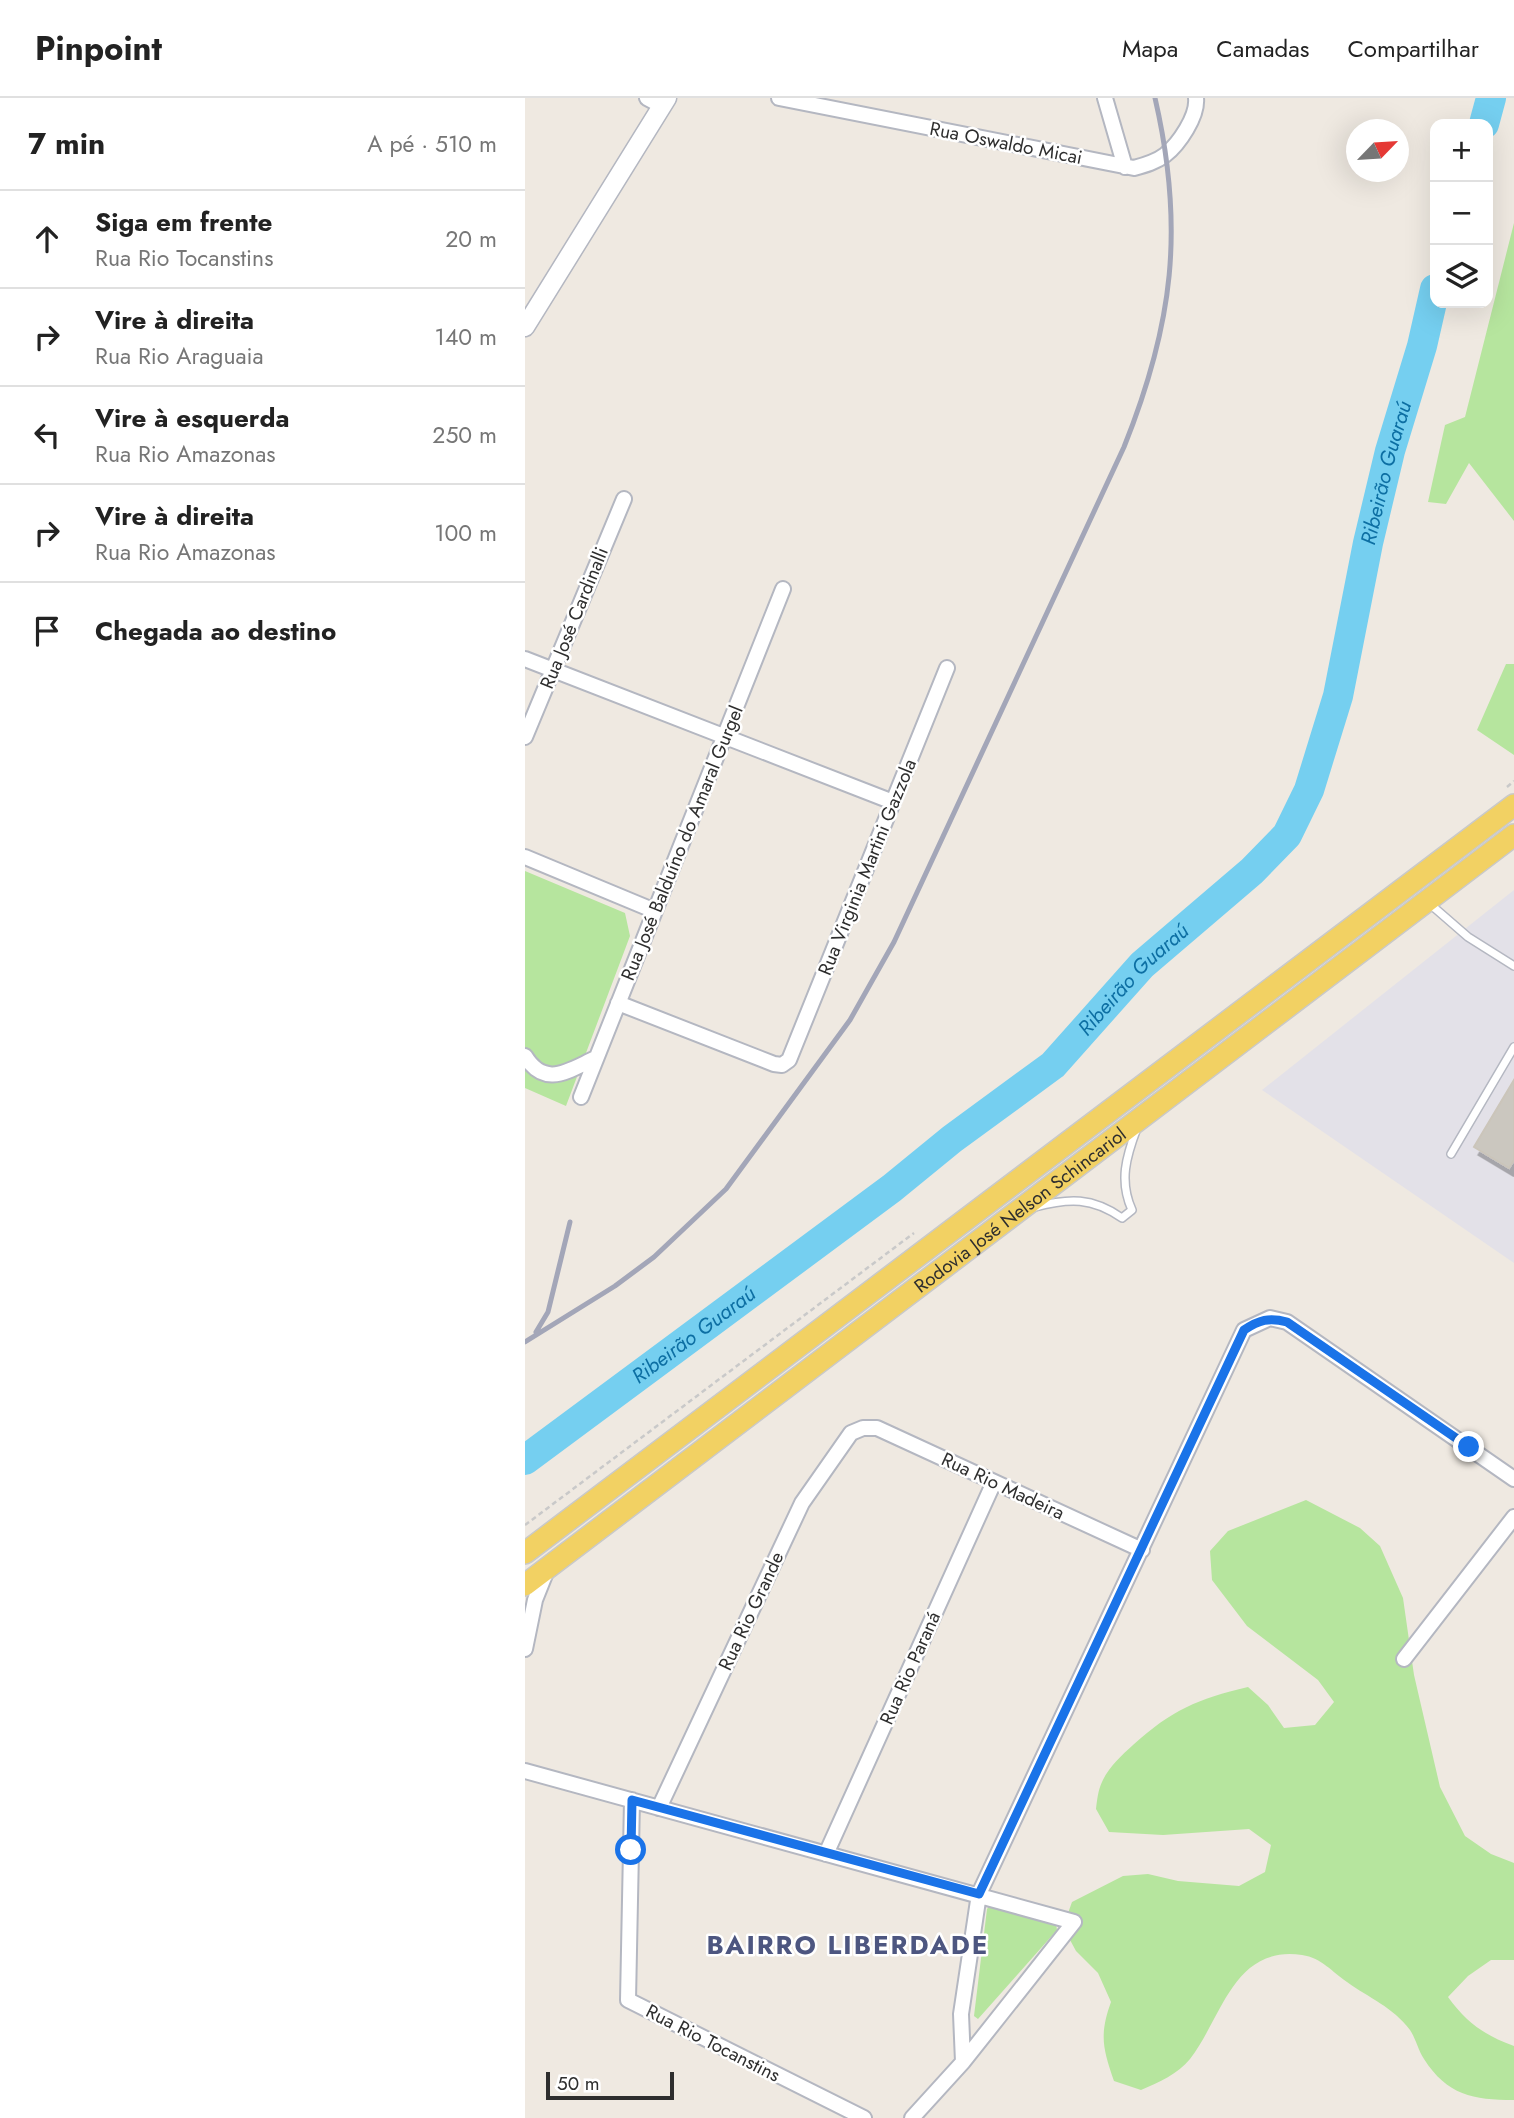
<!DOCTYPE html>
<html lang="pt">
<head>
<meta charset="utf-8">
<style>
	body { margin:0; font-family:Jost,sans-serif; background:#f6f6f6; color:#222 }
	.controls { position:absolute; right:21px; top:21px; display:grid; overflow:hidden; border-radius:14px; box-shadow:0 7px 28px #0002 }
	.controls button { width:63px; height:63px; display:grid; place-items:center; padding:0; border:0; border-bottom:2px solid #e0e0e0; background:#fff; color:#222; font:35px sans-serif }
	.compass { position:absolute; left:821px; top:21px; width:63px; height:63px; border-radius:50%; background:#fff; box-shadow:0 7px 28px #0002; rotate:65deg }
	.scale { position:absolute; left:21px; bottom:18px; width:128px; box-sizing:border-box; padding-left:7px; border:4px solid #2e2e2e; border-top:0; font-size:19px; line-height:24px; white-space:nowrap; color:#2e2e2e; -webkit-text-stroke:5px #fff; paint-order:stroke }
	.stop { position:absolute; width:21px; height:21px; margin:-16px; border:5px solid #1a73e8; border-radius:50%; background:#fff }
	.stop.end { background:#1a73e8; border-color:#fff; box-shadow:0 2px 7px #0008 }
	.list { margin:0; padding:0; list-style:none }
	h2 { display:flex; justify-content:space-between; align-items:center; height:91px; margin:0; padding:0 28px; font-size:30px }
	h2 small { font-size:23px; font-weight:400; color:#767676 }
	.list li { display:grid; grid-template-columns:46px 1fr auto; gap:21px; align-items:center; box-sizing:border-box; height:98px; padding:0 28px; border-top:2px solid #e0e0e0 }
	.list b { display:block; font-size:26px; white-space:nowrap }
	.list p { margin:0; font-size:23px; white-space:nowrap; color:#767676 }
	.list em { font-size:23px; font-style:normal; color:#767676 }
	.icon { flex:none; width:38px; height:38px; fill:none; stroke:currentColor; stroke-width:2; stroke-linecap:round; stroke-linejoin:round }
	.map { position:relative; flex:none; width:989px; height:2020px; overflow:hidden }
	header { display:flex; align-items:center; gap:42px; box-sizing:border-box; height:98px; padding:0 35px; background:#fff; border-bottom:2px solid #e0e0e0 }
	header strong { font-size:33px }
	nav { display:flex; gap:38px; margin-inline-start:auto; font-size:24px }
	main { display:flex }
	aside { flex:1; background:#fff }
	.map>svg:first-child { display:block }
</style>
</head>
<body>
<header>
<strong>Pinpoint</strong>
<nav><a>Mapa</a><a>Camadas</a><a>Compartilhar</a></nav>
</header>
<main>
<aside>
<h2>7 min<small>A pé · 510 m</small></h2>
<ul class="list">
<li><svg class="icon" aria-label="ahead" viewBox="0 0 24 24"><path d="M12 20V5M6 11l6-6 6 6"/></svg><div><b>Siga em frente</b><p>Rua Rio Tocanstins</p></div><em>20 m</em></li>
<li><svg class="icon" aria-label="right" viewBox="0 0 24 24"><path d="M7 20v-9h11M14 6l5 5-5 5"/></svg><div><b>Vire à direita</b><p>Rua Rio Araguaia</p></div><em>140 m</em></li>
<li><svg class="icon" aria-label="left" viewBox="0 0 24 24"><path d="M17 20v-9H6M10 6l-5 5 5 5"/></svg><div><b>Vire à esquerda</b><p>Rua Rio Amazonas</p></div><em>250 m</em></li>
<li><svg class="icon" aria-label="right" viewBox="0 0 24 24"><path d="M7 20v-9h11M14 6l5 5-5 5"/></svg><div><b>Vire à direita</b><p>Rua Rio Amazonas</p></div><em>100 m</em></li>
<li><svg class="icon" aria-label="arrive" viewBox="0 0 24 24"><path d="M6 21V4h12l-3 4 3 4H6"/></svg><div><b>Chegada ao destino</b></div></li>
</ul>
</aside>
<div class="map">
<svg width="989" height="2020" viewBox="0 0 989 2020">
	<defs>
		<filter id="shadow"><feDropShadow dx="4.5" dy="8" stdDeviation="0" flood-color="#0004"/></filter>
	</defs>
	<rect width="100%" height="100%" fill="#efe9e1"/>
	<path fill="#e3e1e8" d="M 989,792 L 989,1165 L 737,992 Z"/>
	<path fill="#b6e59e" d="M 989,125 L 989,423 L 944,365 L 921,406 L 903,404 L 920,327 L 940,319 Z
		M 981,566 L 989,566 L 989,657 L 952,632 Z
		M 0,773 L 100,815 L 105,838 L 41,1008 L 0,990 Z
		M 781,1402 L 835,1430 L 855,1448 L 878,1500 L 889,1577 L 915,1689 L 940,1738 L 966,1756 L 989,1765 L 989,1862 L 966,1862 L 943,1878 L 923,1899 C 942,1925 959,1937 989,1948 L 989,2002 C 948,2002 922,1997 899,1961 C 893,1952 891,1941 885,1932 C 868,1909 844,1900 822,1884 C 807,1874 797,1860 777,1857 C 708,1847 697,1920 665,1961 C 653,1976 634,1984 616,1992 L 589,1983 C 578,1951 574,1937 586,1904 L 573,1875 L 551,1853 L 538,1829 L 547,1804 L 598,1778 L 623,1776 L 653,1783 L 714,1788 L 740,1774 L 746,1747 L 724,1731 L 638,1737 L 584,1734 L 571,1711 C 572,1703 573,1692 577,1684 C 583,1670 597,1657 608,1647 C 647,1612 672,1601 723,1589 L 743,1607 L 759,1630 L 790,1627 L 809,1604 L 793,1582 L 722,1528 L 687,1482 L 685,1453 L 703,1433 Z
		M 466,1806 L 531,1826 L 532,1832 L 453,1921 L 449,1918 L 462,1811 Z"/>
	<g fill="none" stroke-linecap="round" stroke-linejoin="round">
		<g stroke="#75cff0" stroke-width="30">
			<path d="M 959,26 L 966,0"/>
			<path id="s1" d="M 0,1362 L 367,1090 L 427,1041 L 528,967 L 617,867 L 727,773 L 762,737 L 784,692 L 813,598 L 843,445 L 865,353 L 897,248 L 910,191"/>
		</g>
	</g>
	<path fill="#cbc7bf" stroke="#cbc5ba" stroke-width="2" filter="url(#shadow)" d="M 989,982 L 989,1062 L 984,1070 L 949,1049 Z"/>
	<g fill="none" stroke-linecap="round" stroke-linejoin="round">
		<g stroke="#b4b7c1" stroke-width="10">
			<path id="service" d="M 905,806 L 943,839 L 989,868
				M 926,1056 L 989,949
				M 510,1109 C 544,1100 567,1099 597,1120 L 607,1112 C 594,1083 601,1059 612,1030"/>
		</g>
		<g stroke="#b4b7c1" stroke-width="18">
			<path id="minor" d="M 122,0 L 137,8
				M 254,0 L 609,70 C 620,67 631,64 640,57 C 654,46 673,18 671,0
				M 580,0 L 600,69
				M 0,561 L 368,704
				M 0,639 L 99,401
				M 0,759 L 130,813
				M 93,905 L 249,966 L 257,967 L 264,962 L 422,570
				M 0,958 C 20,991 44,972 71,960
				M 56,999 L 258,491
				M 0,1551 L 10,1502 L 22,1472
				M 879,1561 L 989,1419
				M 0,1673 L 549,1824 L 438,1964
				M 107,1702 L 103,1902 L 339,2020
				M 134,1710 L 277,1405 L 326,1335 L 338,1330 L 352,1330 L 617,1452
				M 301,1756 L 469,1384
				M 387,2020 L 438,1964 L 436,1916 L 454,1796 L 719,1232 L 745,1220 L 762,1224 L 989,1381"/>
		</g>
		<g stroke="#b4b7c1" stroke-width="21">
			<path id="tertiary" d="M 0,229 L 142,0"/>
		</g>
		<g stroke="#c9c9c9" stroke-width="24">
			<g id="primary">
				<path d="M 0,1455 L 989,707"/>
				<path id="s2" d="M 0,1487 L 989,737"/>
			</g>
		</g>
		<path stroke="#c9c9c9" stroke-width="2.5" stroke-dasharray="5 3.5" stroke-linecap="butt" d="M 982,689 L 989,683
			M 0,1427 L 389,1135"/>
		<use href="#service" stroke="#fff" stroke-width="7"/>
		<use href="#minor" stroke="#fff" stroke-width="14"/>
		<use href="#tertiary" stroke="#fff" stroke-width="18"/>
		<use href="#primary" stroke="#f2d163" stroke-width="21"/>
		<path stroke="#a3a6b8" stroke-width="5" d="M 11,1234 L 23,1214 L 45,1124
			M 0,1244 L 90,1188 L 129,1159 L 201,1091 L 325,922 L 369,844 L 599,349 C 648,227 660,130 630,0"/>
	</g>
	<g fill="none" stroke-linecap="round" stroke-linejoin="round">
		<path stroke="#1a73e8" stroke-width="9" d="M 106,1752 L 107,1702 L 454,1796 L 719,1232 C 734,1222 744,1219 762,1224 L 944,1349"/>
	</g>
	<g text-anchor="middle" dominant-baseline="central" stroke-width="5" stroke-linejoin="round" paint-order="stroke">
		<g font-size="19" fill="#2e2e2e" stroke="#fff">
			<text transform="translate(481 45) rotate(11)">Rua Oswaldo Micai</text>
			<text transform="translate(49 520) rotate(-68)">Rua José Cardinalli</text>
			<text transform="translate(157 745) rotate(-68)">Rua José Balduíno do Amaral Gurgel</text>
			<text transform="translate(342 769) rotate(-68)">Rua Virginia Martini Gazzola</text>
			<text stroke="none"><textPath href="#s2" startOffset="621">Rodovia José Nelson Schincariol</textPath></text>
			<text transform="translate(478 1388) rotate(25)">Rua Rio Madeira</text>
			<text transform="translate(226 1513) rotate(-65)">Rua Rio Grande</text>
			<text transform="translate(385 1570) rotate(-66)">Rua Rio Paraná</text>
			<text transform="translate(188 1945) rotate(27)">Rua Rio Tocanstins</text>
		</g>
		<g font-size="21" font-style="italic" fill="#0d6fa3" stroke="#fff">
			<text stroke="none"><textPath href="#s1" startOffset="1365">Ribeirão Guaraú</textPath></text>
			<text stroke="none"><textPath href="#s1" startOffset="777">Ribeirão Guaraú</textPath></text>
			<text stroke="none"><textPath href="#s1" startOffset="210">Ribeirão Guaraú</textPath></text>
		</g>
		<g font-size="26" font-weight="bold" letter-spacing="2" fill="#4d5680" stroke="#fff">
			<text x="323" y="1847">BAIRRO LIBERDADE</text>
		</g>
	</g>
</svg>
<div class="controls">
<button>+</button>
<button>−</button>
<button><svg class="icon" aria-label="layers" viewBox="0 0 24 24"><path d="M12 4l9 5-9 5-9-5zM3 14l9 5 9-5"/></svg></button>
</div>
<svg class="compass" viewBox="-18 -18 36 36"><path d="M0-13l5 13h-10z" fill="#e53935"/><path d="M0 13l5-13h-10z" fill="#767676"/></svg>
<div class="scale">50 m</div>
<div class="stop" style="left:106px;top:1752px"></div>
<div class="stop end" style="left:944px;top:1349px"></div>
</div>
</main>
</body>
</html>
